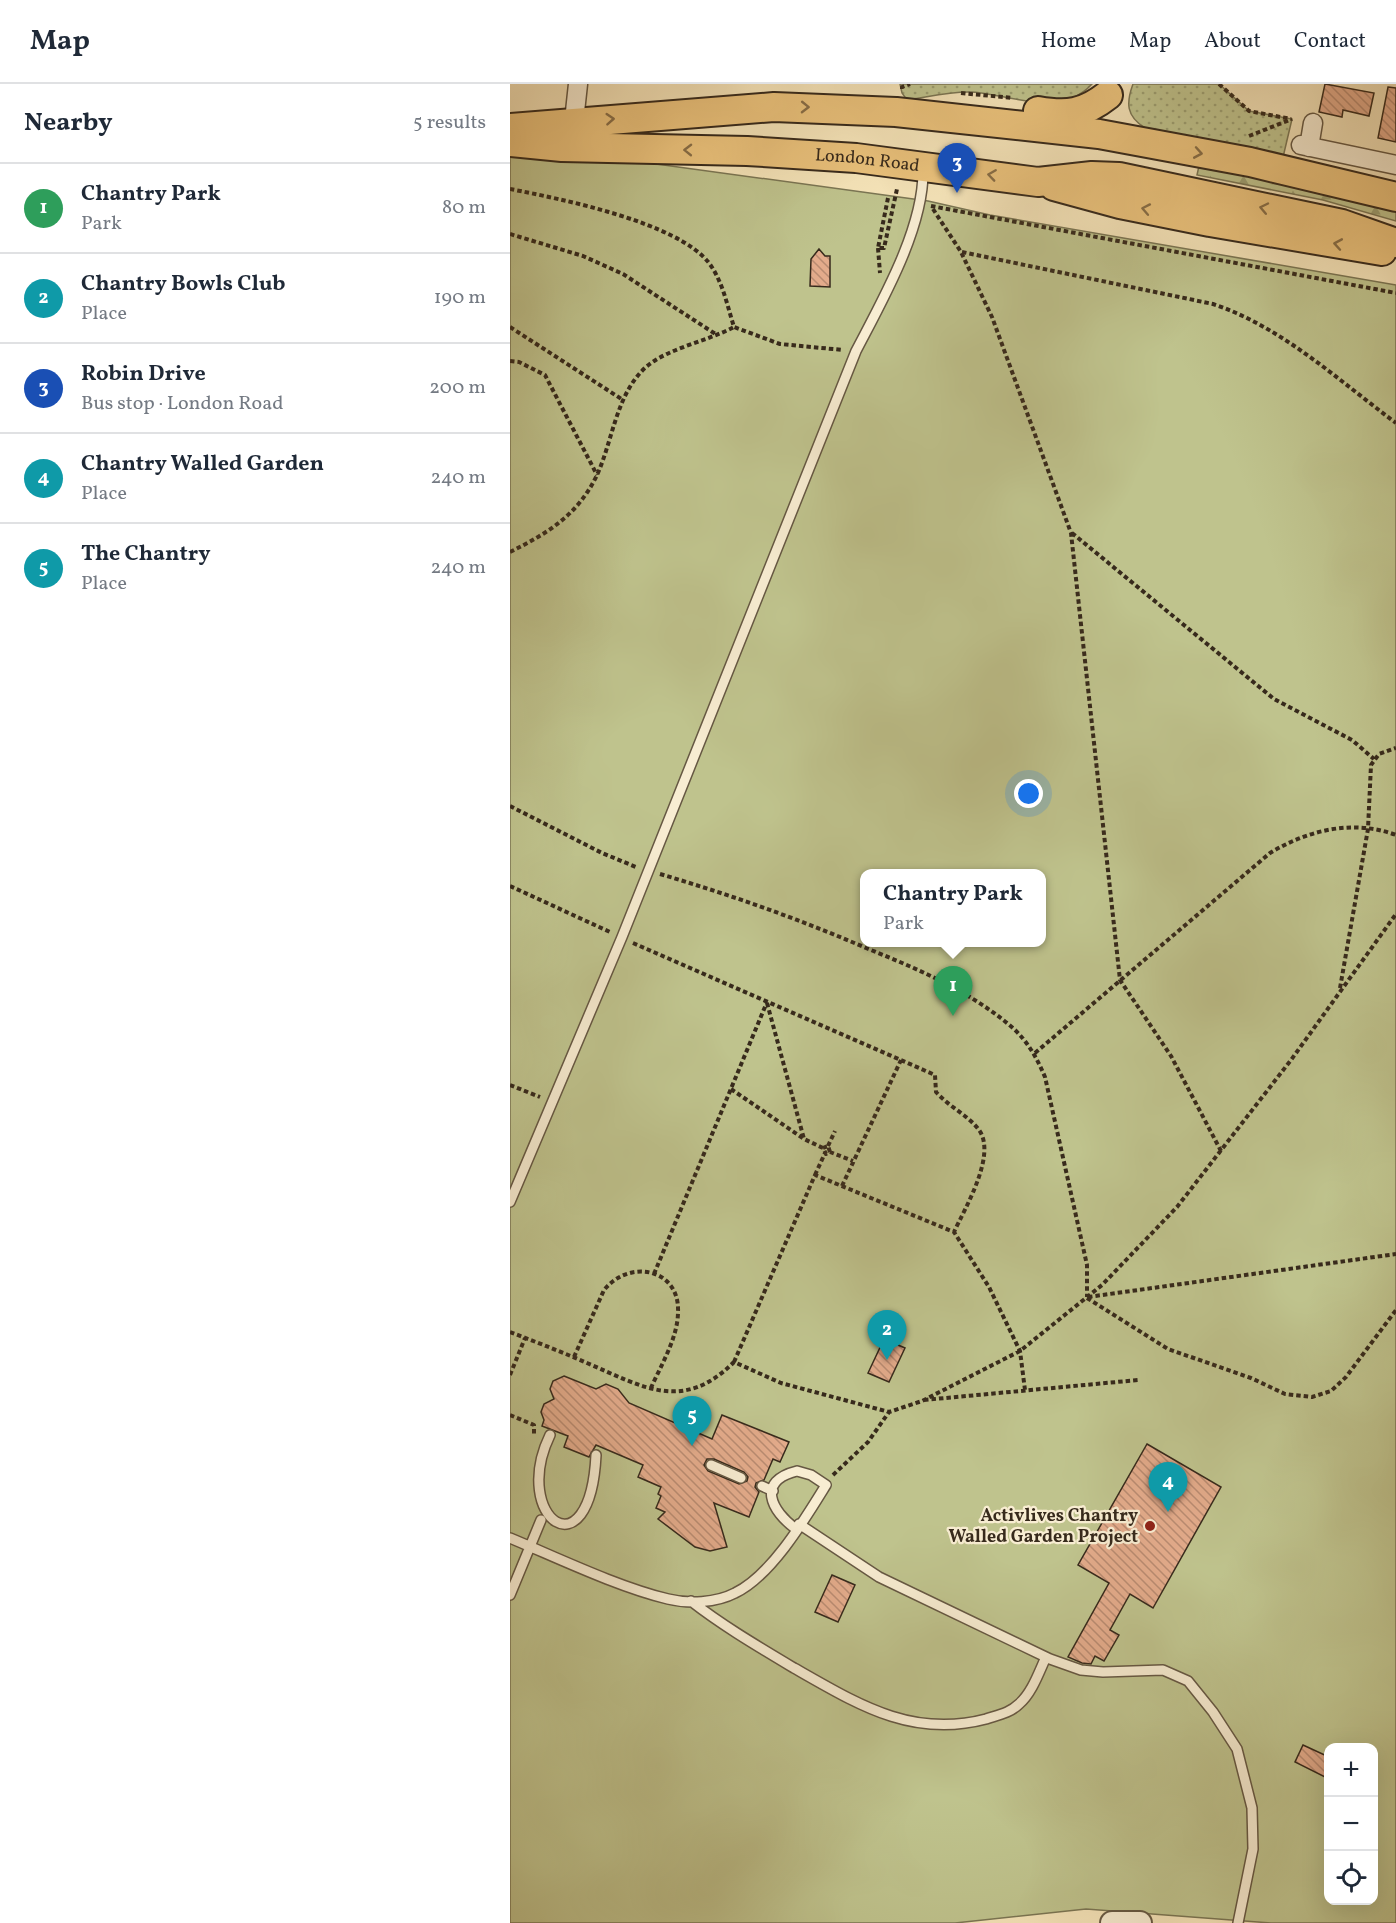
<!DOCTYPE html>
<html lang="en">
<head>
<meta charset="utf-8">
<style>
	body { margin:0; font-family:Vollkorn,serif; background:#f6f6f7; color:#1f2937 }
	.controls { position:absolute; right:18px; bottom:18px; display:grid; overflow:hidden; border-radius:12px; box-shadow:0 6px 24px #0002 }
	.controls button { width:54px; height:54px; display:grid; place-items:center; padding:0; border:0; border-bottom:2px solid #e0e1e3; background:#fff; color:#1f2937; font:30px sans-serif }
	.you { position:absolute; left:519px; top:710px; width:21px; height:21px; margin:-15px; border:4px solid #fff; border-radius:50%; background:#1a73e8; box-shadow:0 0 0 9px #1a73e833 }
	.badge { display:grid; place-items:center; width:39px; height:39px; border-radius:50%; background:#d93025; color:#fff; font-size:20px; font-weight:700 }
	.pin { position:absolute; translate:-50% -50px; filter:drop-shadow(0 2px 3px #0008) }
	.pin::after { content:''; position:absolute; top:32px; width:21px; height:18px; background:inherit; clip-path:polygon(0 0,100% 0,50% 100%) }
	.popup { position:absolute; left:350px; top:785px; width:186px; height:78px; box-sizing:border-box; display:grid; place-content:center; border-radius:12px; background:#fff; filter:drop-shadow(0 2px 4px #0005); font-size:20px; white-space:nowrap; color:#747a83 }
	.popup b { font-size:22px; color:#1f2937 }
	.popup::after { content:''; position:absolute; left:50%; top:100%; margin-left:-12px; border:12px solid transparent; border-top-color:#fff }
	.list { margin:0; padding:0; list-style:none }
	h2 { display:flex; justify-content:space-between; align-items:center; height:78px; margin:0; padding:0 24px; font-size:26px }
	h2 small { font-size:20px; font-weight:400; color:#747a83 }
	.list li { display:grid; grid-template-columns:39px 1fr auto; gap:18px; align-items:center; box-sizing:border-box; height:90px; padding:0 24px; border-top:2px solid #e0e1e3 }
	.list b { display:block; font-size:22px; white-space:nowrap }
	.list p { margin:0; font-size:20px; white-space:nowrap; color:#747a83 }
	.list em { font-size:20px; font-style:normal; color:#747a83 }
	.icon { flex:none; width:33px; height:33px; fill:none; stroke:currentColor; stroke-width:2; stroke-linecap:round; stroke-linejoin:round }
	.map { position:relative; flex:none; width:886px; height:1839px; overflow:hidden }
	header { display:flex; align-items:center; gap:36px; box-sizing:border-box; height:84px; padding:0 30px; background:#fff; border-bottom:2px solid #e0e1e3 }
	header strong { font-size:28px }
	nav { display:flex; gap:33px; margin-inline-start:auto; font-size:21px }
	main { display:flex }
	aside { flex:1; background:#fff }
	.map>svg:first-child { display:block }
</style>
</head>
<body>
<header>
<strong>Map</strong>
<nav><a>Home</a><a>Map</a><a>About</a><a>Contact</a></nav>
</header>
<main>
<aside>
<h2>Nearby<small>5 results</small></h2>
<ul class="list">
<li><span class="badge" style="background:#2e9e5b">1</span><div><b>Chantry Park</b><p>Park</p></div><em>80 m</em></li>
<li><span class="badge" style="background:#0f9aa8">2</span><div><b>Chantry Bowls Club</b><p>Place</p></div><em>190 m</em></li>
<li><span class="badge" style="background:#1a4fb4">3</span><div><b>Robin Drive</b><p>Bus stop · London Road</p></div><em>200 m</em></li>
<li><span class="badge" style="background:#0f9aa8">4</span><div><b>Chantry Walled Garden</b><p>Place</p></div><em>240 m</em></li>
<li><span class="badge" style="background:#0f9aa8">5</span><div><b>The Chantry</b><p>Place</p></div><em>240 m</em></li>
</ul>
</aside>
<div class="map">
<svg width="886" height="1839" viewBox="0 0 886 1839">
	<defs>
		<pattern id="grass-dots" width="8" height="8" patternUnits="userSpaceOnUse" patternTransform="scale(1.5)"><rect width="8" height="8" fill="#bfc38d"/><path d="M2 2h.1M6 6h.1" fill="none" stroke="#9c9f72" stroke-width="1.8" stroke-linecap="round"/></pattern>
		<pattern id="forest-firs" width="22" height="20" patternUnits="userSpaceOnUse" patternTransform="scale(1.5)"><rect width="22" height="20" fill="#bfc38d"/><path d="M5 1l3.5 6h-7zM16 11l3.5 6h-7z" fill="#9c9f72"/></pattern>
		<pattern id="building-back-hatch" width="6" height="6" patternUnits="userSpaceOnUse" patternTransform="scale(1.5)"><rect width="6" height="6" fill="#e3ab8b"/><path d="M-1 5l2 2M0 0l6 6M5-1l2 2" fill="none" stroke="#b98b71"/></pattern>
	</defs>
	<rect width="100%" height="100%" fill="#f5e4b9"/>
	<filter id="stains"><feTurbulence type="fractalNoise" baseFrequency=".00333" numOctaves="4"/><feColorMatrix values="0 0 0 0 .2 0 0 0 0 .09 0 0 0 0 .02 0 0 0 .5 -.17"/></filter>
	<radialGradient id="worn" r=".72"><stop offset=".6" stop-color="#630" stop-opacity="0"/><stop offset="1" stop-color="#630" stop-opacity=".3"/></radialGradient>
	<path fill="url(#grass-dots)" stroke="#7b7654" stroke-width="1.5" d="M 390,0 L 582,0 C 551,34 501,11 462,8 C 441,7 418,13 397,16 L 392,9 Z
		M 623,0 L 709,0 L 739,27 L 782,35 L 770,86 L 635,44 C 616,32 616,19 623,0 Z"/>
	<path fill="url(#forest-firs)" stroke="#7b7654" stroke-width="1.5" d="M 691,73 L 886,112 L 886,137 L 813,116 L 687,91 Z"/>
	<path fill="#bfc38d" stroke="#7b7654" stroke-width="1.5" fill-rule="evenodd" d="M 0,60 L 418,117 L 480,131 L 886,201 L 886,1839 L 761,1839 L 576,1825 L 445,1839 L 0,1839 ZM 354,790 L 532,790 L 532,858 L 354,858 ZM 818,1664 L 864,1664 L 864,1816 L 818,1816 Z"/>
	<path fill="url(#building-back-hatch)" stroke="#372a1c" stroke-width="1.5" fill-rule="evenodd" d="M 815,0 L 864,9 L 859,32 L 833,26 L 832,33 L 809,28 Z
		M 878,3 L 886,4 L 886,58 L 868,54 Z
		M 309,165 L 315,172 L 320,172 L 320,203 L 300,202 L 301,175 Z
		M 374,1255 L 395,1264 L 379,1298 L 358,1289 Z
		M 54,1292 L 86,1305 L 96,1300 L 108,1305 L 119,1319 L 202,1355 L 212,1331 L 279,1358 L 270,1378 L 263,1375 L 254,1396 L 246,1399 L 245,1403 L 249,1408 L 239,1433 L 204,1419 L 217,1463 L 200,1467 L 185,1463 L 148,1435 L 155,1428 L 146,1424 L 151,1412 L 148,1410 L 151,1403 L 128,1393 L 133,1381 L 86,1361 L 79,1373 L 54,1363 L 58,1352 L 32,1342 L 34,1336 L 31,1328 L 34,1320 L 44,1315 L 40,1305 L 43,1297 ZM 197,1375 L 204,1375 L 234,1388 L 238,1393 L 237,1397 L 229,1400 L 198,1387 L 194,1381 Z
		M 637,1360 L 711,1403 L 643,1524 L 620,1510 L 600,1546 L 609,1551 L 594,1577 L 585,1572 L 581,1580 L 572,1579 L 558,1573 L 599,1499 L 568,1481 Z
		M 322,1491 L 345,1501 L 328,1538 L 305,1528 Z
		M 793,1661 L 819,1673 L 819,1695 L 785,1678 Z"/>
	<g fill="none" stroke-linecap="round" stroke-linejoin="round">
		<g stroke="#665843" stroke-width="12">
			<path id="service" d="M 0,1118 L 112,853 L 346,267 C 372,217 414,144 413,86
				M 40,1351 C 0,1434 80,1492 86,1371
				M 201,1381 L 231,1394
				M 252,1402 L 263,1407
				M 289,1440 L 369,1493 L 540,1575 L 571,1586 L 593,1588 L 653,1586 L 678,1597 L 703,1628 L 727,1665 L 742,1724 L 743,1765 L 728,1839
				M 0,1454 C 48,1474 108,1503 158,1515 C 178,1520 206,1519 225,1509 C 261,1492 295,1435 316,1401 L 301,1391 L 287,1387 C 246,1397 261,1427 286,1445
				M 0,1511 L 31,1436
				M 181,1517 C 213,1542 249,1563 284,1584 C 346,1619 401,1655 476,1635 C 488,1631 500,1629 509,1620 C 522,1609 529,1588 536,1573"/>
		</g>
		<g stroke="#665843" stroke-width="21">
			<path id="minor" d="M 64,37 L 68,0
				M 791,61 L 886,81
				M 799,63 L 803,39"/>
		</g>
		<g stroke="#665843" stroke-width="26">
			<path id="tertiary" d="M 602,1839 L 630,1839"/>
		</g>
		<g stroke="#372a1c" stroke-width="32">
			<g id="primary">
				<path d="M 528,27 C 557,32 574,30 598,11"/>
				<path d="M 0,44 L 264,23 L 386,28 L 589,50 L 740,78 L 886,113"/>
				<path id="s1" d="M 0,58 L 52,63 L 237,67 L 346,74 L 528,98 L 582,92 L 609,93 L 832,140 L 886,159"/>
				<path d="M 544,102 L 610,120 L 700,138 L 872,167"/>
			</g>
		</g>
		<path stroke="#372a1c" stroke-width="4" stroke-dasharray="4.5 3" stroke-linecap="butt" d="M 709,0 L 739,27 L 781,35
			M 392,5 L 392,3 L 400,0
			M 451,9 L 503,14
			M 739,52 L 782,35
			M 0,105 C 51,115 167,138 199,179 C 213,198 217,221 224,243 L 270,260 L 333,266
			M 378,114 L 368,164 L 374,164 L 387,105
			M 421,122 L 886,209
			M 423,125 L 451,168 L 482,233 L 561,449 L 610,896 L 661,972 L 711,1067
			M 0,150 L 73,172 L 113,190 L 207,251
			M 368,164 L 370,189
			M 452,168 L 703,220 C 772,243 828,296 886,339
			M 0,243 L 113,316
			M 0,277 L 9,278 L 35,291 L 87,391
			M 562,449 L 764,615 L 842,656 L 864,675
			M 0,468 C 38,449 68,431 87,391 C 103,356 106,310 136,283 C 158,264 198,257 224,243
			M 0,722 L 92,769 L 126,783
			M 150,790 C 221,811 289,835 356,864 C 408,885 460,907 503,944 C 518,958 527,974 535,993 L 577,1181 L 577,1213
			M 0,802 L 100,848
			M 123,859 L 425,991 L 426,1008 C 439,1023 458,1031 469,1046 C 487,1071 455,1124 444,1148
			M 830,904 L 858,745 L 861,681 L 869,670 L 886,664
			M 257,919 L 294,1055
			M 525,969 L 760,769 C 798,746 843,735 886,751
			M 0,1001 L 30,1013
			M 221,1005 L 294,1055 L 313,1064
			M 318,1062 L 325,1047
			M 320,1068 L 318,1062 L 313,1064 L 316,1070 L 320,1068 L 343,1077
			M 305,1091 L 315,1069
			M 332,1102 L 391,976
			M 144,1190 L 257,918
			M 578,1213 L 886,1170
			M 577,1214 L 658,1265 L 741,1294 L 775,1310 L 802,1313 L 821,1307 L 836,1293 L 886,1226
			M 0,1248 C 26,1258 52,1268 77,1279 C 133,1303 173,1329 224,1278 L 271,1299 L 379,1328 L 412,1317 L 510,1267 L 592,1201 L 667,1123 L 781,976 L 886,830
			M 64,1273 L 94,1206 C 120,1174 170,1185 168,1228 C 168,1254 150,1283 140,1306
			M 224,1278 L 305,1091 L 444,1148 L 479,1203 L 510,1267 L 515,1306
			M 0,1291 L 15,1254
			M 414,1316 L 628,1296
			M 0,1331 L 24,1341 L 24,1352
			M 323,1391 L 358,1358 L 379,1328"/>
		<use href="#service" stroke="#f8edd2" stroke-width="9"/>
		<use href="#minor" stroke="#f8edd2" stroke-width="18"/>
		<use href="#tertiary" stroke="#f8edd2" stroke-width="22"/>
		<use href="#primary" stroke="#eac27c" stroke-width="28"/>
	</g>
	<defs><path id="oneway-chevron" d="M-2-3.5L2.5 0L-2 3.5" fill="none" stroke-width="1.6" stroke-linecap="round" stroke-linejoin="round" transform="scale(1.5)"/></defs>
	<g stroke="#886e47">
		<use href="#oneway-chevron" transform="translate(295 23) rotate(1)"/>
		<use href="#oneway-chevron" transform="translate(100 35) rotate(-4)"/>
		<use href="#oneway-chevron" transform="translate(178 66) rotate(-179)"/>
		<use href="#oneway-chevron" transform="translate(688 69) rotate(10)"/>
		<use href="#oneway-chevron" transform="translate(482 91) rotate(-172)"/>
		<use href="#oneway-chevron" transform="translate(754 124) rotate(-168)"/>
		<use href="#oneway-chevron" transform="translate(636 125) rotate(-169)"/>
		<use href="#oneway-chevron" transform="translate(828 160) rotate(-170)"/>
	</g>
	<circle fill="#8f2418" stroke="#f8edd2" stroke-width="2" cx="640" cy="1442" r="6"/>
	<g text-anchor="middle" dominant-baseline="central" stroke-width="4.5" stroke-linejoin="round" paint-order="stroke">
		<g font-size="18" fill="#372a1c" stroke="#f8edd2">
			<text stroke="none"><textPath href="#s1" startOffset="358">London Road</textPath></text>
		</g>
		<g font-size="18" font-weight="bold" fill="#372a1c" stroke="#f8edd2" text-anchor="end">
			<text x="628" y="1432">Activlives Chantry<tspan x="628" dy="21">Walled Garden Project</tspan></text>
		</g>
	</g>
	<rect width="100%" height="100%" filter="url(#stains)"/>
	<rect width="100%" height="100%" fill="url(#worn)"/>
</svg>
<div class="controls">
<button>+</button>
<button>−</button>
<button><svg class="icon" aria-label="locate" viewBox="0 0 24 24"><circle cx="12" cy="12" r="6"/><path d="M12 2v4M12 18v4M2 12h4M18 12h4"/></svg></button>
</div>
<div class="you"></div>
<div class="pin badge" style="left:443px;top:932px;background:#2e9e5b">1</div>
<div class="popup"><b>Chantry Park</b>Park</div>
<div class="pin badge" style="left:377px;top:1276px;background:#0f9aa8">2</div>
<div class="pin badge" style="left:447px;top:109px;background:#1a4fb4">3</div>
<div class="pin badge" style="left:658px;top:1428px;background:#0f9aa8">4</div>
<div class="pin badge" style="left:182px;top:1362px;background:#0f9aa8">5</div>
</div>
</main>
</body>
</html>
